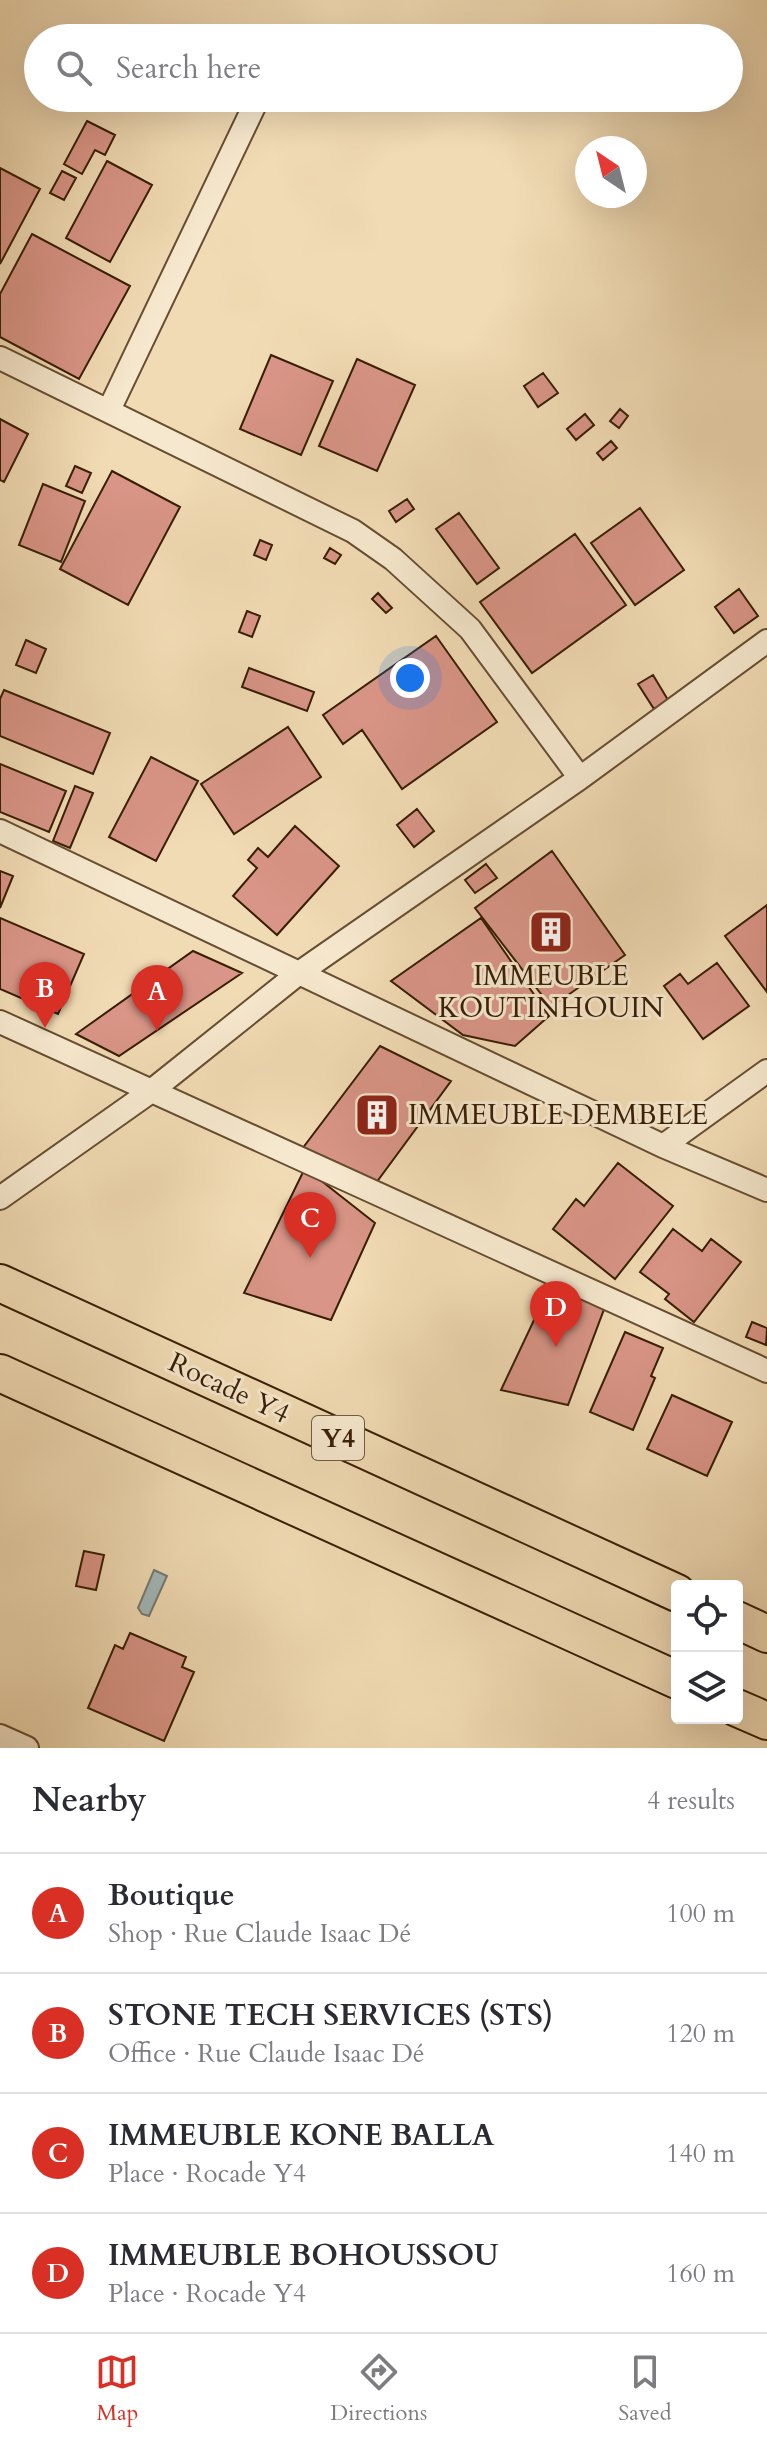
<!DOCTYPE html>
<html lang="en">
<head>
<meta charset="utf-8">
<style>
	body { margin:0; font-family:Cardo,serif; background:#f2f2f3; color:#2b2b33 }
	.controls { position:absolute; right:24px; bottom:24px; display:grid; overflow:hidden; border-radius:8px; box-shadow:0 8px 32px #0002 }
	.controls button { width:72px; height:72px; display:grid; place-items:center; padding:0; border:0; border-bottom:2px solid #e1e1e2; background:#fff; color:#2b2b33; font:40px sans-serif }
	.compass { position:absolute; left:575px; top:136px; width:72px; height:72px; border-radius:50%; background:#fff; box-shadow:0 8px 32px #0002; rotate:325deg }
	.you { position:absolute; left:410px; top:678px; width:28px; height:28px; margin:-20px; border:6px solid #fff; border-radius:50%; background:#1a73e8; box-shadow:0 0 0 12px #1a73e833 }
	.badge { display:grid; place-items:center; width:52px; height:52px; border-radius:50%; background:#d93025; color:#fff; font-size:26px; font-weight:700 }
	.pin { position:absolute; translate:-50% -66px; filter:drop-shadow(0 2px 4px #0008) }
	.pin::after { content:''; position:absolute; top:42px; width:28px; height:24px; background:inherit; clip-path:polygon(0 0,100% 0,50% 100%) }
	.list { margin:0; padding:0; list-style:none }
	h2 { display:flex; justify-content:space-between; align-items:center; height:104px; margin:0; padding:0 32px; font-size:34px }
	h2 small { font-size:26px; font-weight:400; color:#7c7c81 }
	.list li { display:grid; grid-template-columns:52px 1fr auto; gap:24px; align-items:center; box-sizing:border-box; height:120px; padding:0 32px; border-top:2px solid #e1e1e2 }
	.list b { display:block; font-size:30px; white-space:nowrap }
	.list p { margin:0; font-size:26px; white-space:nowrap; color:#7c7c81 }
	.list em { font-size:26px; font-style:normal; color:#7c7c81 }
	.icon { flex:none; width:44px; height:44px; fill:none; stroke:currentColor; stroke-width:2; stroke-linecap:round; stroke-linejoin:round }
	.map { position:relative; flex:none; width:767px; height:1748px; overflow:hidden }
	.search { position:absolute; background:#fff; box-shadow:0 8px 32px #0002; left:24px; right:24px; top:24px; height:88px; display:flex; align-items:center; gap:20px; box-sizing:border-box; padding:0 28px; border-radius:44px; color:#7c7c81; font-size:30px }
	.sheet { height:584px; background:#fff }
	nav { display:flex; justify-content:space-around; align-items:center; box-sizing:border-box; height:112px; border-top:2px solid #e1e1e2; background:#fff; font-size:22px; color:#7c7c81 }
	nav a { display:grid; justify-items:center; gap:4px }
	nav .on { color:#d93025 }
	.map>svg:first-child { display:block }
</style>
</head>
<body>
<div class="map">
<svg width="767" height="1748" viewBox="0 0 767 1748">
	<rect width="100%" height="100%" fill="#f1dbb4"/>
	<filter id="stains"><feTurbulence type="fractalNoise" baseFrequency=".0025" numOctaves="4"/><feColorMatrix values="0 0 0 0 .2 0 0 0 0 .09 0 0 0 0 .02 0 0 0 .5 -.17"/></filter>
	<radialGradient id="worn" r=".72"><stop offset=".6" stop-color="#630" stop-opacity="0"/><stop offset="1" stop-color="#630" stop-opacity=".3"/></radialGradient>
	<path fill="#a1b8b9" stroke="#777a71" stroke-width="2" d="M 154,1570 L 167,1576 L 149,1616 L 142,1614 L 138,1608 Z"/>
	<path fill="#d99587" stroke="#371e05" stroke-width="2" d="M 87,121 L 115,135 L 105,155 L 95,150 L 82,174 L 64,164 Z
		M 107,161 L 152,185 L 110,262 L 66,238 Z
		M 0,168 L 40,189 L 0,264 Z
		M 62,171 L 76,178 L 64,200 L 50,193 Z
		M 32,234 L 130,286 L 79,379 L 0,337 L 0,294 Z
		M 271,355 L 333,381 L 301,455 L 240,429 Z
		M 357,359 L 415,385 L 377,471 L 319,446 Z
		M 543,373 L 558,393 L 538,407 L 524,386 Z
		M 620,409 L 628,416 L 619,428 L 610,421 Z
		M 585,414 L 594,425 L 576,440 L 567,429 Z
		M 0,419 L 28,434 L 4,482 L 0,480 Z
		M 611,441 L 617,448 L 603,460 L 597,453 Z
		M 75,466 L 91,473 L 82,493 L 66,486 Z
		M 112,471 L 180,507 L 128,605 L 60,569 Z
		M 43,484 L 85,501 L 61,562 L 19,545 Z
		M 407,499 L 414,509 L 396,522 L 389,511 Z
		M 640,508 L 684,570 L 635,605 L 591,543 Z
		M 459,513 L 499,568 L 477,584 L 436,529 Z
		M 575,534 L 626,605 L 532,673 L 480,602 Z
		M 260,540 L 272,545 L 266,560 L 254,555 Z
		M 330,548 L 341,555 L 335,564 L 324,558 Z
		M 739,589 L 758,616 L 734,633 L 715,607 Z
		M 378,593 L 392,608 L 386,613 L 372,599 Z
		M 247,611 L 260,616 L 252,637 L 239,632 Z
		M 436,636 L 497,722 L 402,789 L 362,730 L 343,744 L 323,715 Z
		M 26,640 L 46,649 L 36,673 L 16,665 Z
		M 249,668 L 314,692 L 307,711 L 242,687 Z
		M 653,675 L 668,700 L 654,709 L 638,684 Z
		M 4,690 L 110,733 L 93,774 L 0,736 L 0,699 Z
		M 288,727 L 321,777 L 234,834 L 201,784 Z
		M 151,757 L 198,781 L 156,861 L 109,837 Z
		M 0,764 L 66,791 L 49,832 L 0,812 Z
		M 75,786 L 93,793 L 70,848 L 53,841 Z
		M 417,809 L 434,831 L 414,847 L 397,825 Z
		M 295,826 L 339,866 L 277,935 L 233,896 L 257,868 L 248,860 L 258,848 L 268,857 Z
		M 552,851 L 625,955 L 551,1007 L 475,908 Z
		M 486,864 L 497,878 L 475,893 L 465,880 Z
		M 0,871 L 13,876 L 0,908 Z
		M 767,905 L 767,992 L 725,936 Z
		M 0,918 L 84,954 L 58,1014 L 0,989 Z
		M 481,918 L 549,1016 L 515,1046 L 463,1035 L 391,981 Z
		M 193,951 L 242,973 L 119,1056 L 76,1034 Z
		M 717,963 L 749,1006 L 703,1039 L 664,986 L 680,974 L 688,984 Z
		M 380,1046 L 451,1081 L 376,1183 L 302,1149 Z
		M 618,1163 L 673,1206 L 615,1279 L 553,1229 L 576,1199 L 584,1206 Z
		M 305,1168 L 375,1223 L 331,1320 L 244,1293 Z
		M 673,1229 L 702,1251 L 711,1239 L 741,1262 L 694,1322 L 665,1299 L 669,1294 L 640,1272 Z
		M 552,1282 L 606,1304 L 568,1405 L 501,1390 Z
		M 752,1322 L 767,1328 L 766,1345 L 746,1337 Z
		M 625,1332 L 663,1348 L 651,1376 L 655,1378 L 633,1430 L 590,1412 Z
		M 672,1395 L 732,1422 L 707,1476 L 647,1449 Z
		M 84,1551 L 104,1555 L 96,1590 L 76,1586 Z
		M 130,1633 L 186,1657 L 182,1667 L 194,1672 L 164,1741 L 88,1708 L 115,1645 L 123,1649 Z"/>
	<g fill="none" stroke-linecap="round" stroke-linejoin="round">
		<g stroke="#664d31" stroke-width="26">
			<path id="minor" d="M 0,358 L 353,531 L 393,559 L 470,629 L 580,778
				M 109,410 L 258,98
				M 0,831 L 663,1146 L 767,1190
				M 0,1022 L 767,1371
				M 663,1146 L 767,1071
				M 0,1198 L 150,1092 L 299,973 L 580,778 L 767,641
				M 0,1736 L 27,1748"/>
		</g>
		<g stroke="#371e05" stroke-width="40">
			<path id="trunk" d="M 0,1283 L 677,1593
				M 0,1373 L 677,1680
				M 737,1620 L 767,1634
				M 737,1708 L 767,1721"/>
		</g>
		<use href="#minor" stroke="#f6e8ce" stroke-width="22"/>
		<use href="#trunk" stroke="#f1dbb4" stroke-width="36"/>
	</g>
	<defs>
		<g id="building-square" transform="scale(2.3)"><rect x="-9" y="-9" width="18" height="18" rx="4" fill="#8f2418" stroke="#f6e8ce"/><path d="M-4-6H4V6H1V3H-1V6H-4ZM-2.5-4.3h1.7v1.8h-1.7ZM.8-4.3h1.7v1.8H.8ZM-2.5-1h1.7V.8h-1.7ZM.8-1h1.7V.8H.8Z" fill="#fff"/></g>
	</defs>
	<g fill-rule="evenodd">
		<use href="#building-square" x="551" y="932"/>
		<use href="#building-square" x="377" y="1115"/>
	</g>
	<g text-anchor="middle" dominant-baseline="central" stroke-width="6" stroke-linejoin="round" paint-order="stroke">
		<rect fill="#f6e8ce" stroke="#705b41" stroke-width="2" x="312" y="1416" width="52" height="44" rx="6"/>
		<g font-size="26" font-weight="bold" fill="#371e05">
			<text x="338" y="1438">Y4</text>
		</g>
		<g font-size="28" fill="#371e05" stroke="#f6e8ce">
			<text x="551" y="976">IMMEUBLE<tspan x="551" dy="32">KOUTINHOUIN</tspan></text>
			<text x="408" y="1115" text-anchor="start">IMMEUBLE DEMBELE</text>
		</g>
		<g font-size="28" fill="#371e05" stroke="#f6e8ce">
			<text transform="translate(229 1388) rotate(25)">Rocade Y4</text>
		</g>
	</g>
	<rect width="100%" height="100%" filter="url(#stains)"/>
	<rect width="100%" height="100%" fill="url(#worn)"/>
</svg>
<div class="controls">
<button><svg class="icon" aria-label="locate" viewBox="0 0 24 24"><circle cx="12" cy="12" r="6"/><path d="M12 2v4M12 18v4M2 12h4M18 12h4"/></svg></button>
<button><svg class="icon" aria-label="layers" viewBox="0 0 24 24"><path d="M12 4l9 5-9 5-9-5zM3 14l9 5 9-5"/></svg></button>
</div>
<svg class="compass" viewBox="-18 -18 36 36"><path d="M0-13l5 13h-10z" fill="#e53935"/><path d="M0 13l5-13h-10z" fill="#7c7c81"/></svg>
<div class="you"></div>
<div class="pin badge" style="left:157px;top:1031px">A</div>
<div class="pin badge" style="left:45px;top:1028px">B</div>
<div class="pin badge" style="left:310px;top:1258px">C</div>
<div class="pin badge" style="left:556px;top:1347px">D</div>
<div class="search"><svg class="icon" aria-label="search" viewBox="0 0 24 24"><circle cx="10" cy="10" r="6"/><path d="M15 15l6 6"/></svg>Search here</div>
</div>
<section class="sheet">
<h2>Nearby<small>4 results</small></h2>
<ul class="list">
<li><span class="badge">A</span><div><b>Boutique</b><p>Shop · Rue Claude Isaac Dé</p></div><em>100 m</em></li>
<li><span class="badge">B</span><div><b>STONE TECH SERVICES (STS)</b><p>Office · Rue Claude Isaac Dé</p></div><em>120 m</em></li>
<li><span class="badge">C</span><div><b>IMMEUBLE KONE BALLA</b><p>Place · Rocade Y4</p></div><em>140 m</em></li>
<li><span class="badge">D</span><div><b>IMMEUBLE BOHOUSSOU</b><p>Place · Rocade Y4</p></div><em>160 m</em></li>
</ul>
</section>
<nav>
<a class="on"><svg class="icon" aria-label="map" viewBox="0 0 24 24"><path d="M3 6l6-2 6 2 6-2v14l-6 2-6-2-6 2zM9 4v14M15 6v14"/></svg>Map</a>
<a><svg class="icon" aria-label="directions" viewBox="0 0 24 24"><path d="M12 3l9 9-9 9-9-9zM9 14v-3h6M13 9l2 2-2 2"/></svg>Directions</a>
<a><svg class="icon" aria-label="saved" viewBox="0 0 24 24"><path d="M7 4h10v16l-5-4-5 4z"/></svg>Saved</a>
</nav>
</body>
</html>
